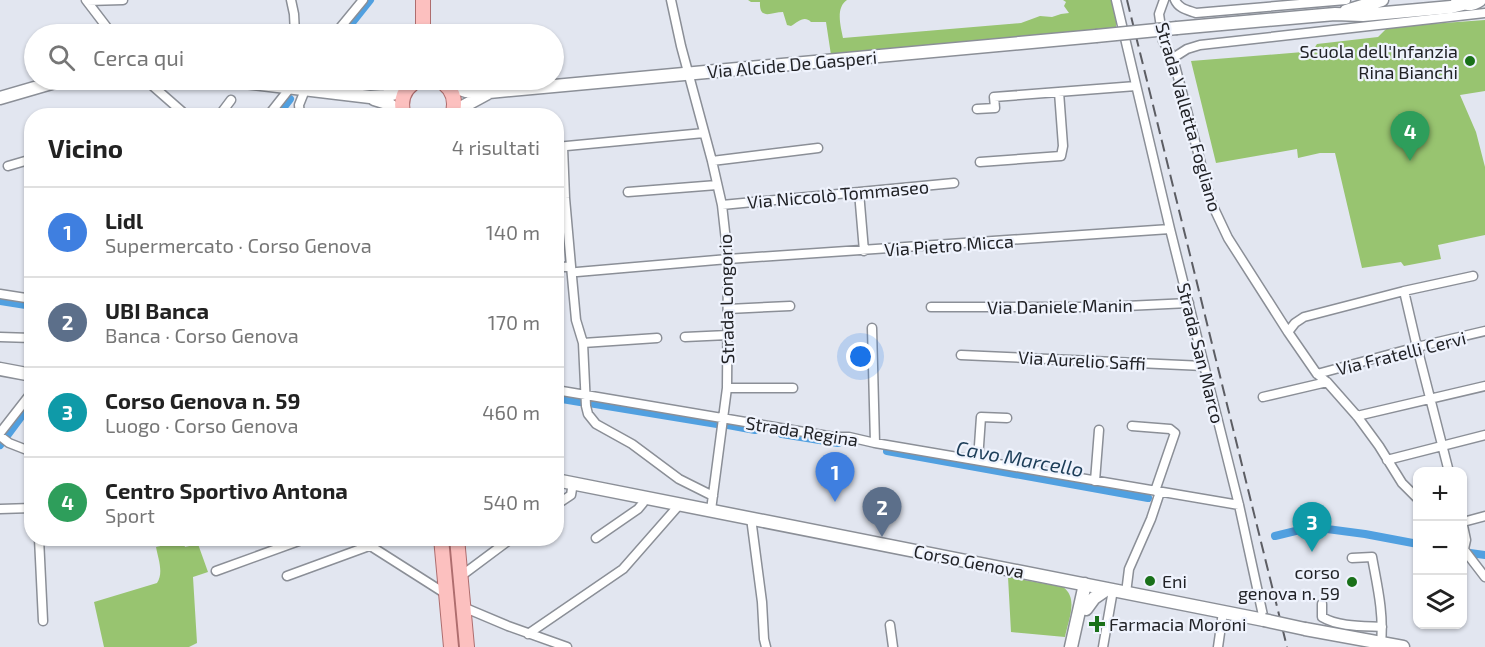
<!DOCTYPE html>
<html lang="it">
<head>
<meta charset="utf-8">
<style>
	body { margin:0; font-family:"Exo 2",sans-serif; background:#f2f2f2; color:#222 }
	.controls { position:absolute; right:18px; bottom:18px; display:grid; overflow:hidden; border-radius:12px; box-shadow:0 2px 4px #0004 }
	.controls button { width:54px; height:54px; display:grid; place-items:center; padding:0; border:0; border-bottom:2px solid #e0e0e0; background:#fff; color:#222; font:30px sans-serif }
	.you { position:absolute; left:861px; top:357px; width:21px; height:21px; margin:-15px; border:4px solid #fff; border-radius:50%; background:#1a73e8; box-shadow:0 0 0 9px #1a73e833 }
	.badge { display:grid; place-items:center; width:39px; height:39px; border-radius:50%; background:#db2777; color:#fff; font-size:20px; font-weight:700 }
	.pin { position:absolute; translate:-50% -50px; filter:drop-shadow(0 2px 3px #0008) }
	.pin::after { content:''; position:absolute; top:32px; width:21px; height:18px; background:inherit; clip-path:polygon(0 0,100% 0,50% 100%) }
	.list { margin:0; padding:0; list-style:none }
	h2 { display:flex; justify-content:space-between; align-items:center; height:78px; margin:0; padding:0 24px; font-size:26px }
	h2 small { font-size:20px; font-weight:400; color:#767676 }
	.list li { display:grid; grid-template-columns:39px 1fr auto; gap:18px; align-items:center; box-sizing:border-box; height:90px; padding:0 24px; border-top:2px solid #e0e0e0 }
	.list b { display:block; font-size:22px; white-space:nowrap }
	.list p { margin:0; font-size:20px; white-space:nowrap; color:#767676 }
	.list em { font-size:20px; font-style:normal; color:#767676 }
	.icon { flex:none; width:33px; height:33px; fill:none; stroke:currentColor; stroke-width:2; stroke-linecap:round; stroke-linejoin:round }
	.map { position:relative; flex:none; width:1485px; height:647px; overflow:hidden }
	.search { position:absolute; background:#fff; box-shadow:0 2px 4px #0004; left:24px; top:24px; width:540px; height:66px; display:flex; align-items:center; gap:15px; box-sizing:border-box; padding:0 21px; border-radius:33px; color:#767676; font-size:22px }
	.panel { position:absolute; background:#fff; box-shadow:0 2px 4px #0004; left:24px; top:108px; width:540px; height:438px; border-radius:24px }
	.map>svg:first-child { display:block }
</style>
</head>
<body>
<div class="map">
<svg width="1485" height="647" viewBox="0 0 1485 647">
	<rect width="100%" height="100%" fill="#e2e6f0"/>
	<path fill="#98c470" d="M 748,0 L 847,0 C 835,8 841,27 843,38 L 1021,23 L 1040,16 L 1052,17 L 1061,14 L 1069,13 L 1064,6 L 1066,2 L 1063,0 L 1112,0 L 1116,16 L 1116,29 L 831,55 L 826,22 L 811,22 C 804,15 798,22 791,26 L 787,25 L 783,12 C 772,12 759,21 760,2 L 751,2 Z
		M 1485,20 L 1485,91 L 1460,95 L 1476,132 L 1485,167 L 1485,235 L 1438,245 L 1441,259 L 1404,266 L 1401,262 L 1362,268 L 1335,153 L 1320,153 L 1298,158 L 1297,149 L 1216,163 L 1191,61 L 1315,51 L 1315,47 L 1317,44 L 1378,37 L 1388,27 Z
		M 183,541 L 185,547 L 198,544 L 208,572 L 193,577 L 197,643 L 189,647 L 104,647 L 94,602 L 157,583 C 164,573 158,558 156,547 Z
		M 1008,577 L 1063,587 C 1079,598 1068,621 1065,637 L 1011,632 Z"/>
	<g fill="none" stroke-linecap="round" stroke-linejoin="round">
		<path stroke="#51a0e0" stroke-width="8" d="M 343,34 L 370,0
			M 277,116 L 290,99
			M 0,301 L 32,306
			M 556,398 L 580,402
			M 589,403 L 717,424
			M 728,425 L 755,430
			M 782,434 L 838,443
			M 0,445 L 32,402
			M 887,451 L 1148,498
			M 1275,536 L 1312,527 L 1365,534 L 1418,544
			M 1470,553 L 1485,555"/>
		<g stroke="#8b8f97" stroke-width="11">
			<path id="street" d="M 86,0 L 112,34
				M 291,0 L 294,14 L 295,34
				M 671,0 L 681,46 L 712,161 L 722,205 L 728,259 L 727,388 L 711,510
				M 1116,0 L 1170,229 L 1239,505 L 1264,620
				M 1164,0 L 1159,14 L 1163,41 L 1173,58 L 1211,202 L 1228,238 L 1288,332 L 1317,374 L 1327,382 L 1357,416 L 1379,446 L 1402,483 L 1418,499
				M 1175,0 C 1179,9 1188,10 1196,13 L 1346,0
				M 87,1 L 123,0
				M 335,34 L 363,0
				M 1173,58 L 1187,49 L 1200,45 L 1485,13
				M 146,80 L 187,116
				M 977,109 L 995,108 L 994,97 L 1136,86
				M 219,116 L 231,100
				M 268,116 L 290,88
				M 300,116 L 299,105 L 305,90
				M 556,147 L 704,133
				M 563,147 L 565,198 L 571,266 L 576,320 L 583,343 L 586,406 L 588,414 L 596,424 L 632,444 L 679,479 L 713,496
				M 712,161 L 818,148
				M 980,162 L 1061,156 L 1063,146 L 1059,92
				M 8,166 L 32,159
				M 628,192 L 717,185
				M 859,192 L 864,251
				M 722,205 L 954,183
				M 556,268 L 571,266
				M 577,272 L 728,259 L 1170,229
				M 1404,291 L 1417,347 L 1449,472
				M 0,294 L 32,299
				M 931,307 L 1105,307 L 1189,303
				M 728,309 L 790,306
				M 872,328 L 875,443
				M 1288,332 L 1295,323 L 1304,317 L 1404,291 L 1473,276
				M 0,337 L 32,338
				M 685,337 L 728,335
				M 583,343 L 657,338
				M 961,355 L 1204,366
				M 1317,374 L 1417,347 L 1485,331
				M 727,388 L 793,388
				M 556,390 L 834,437 L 849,437 L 875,443 L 1239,505
				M 1263,397 L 1327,382
				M 1357,416 L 1485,386
				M 1132,426 L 1170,429 L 1175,433 L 1155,491
				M 0,433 L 32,392
				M 0,436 L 9,443 L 32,452
				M 978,460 L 981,417 L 1007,418
				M 1387,460 L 1485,435
				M 1095,481 L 1099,430
				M 556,505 L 571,495 L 573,483
				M 0,509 L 32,508
				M 751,518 L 762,602 L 764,639 L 766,647
				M 1462,521 L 1466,540 L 1464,549
				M 1463,522 L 1485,516
				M 39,538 L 43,621
				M 358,538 L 446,594
				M 596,538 L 638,509 L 643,503 L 644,497
				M 1462,547 L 1485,577
				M 1352,558 L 1372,557 C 1377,585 1384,613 1381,643
				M 216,571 L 307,538
				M 465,573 L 512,538
				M 287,576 L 369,546
				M 1126,593 L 1129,569 L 1151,519 L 1160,492
				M 1322,604 L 1322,617 C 1339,627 1363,626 1382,627
				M 463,607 L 508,626 L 567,647
				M 890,625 L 893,647
				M 528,634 L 623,569 L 680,504
				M 1103,647 L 1113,590
				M 1218,647 L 1223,612"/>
		</g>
		<g stroke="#8b8f97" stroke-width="15">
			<path id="secondary" d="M 1457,2 C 1465,5 1473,5 1480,0
				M 1346,11 L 1382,0
				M 1177,28 L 1335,14 L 1363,15 L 1451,7 L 1463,4
				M 228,80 L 370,97 L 385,96 L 406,90
				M 445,84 L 466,91 L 489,92 L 1096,36
				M 0,98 L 62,80
				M 374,99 L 387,103 L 404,115
				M 452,115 L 464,106 L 488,93
				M 0,369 L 32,375
				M 556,480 L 1264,620
				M 1086,609 L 1094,598 L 1107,589
				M 1305,629 L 1403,647
				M 1071,647 L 1085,584"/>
		</g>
		<g stroke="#ae6d6e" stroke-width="16">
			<path id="primary" d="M 423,34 L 423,0
				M 438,80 C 453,87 457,100 452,116
				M 404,116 C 399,100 404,87 419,80
				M 441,538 L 451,647
				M 457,538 L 467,647"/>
		</g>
		<use href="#street" stroke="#fff" stroke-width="8"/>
		<use href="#secondary" stroke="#fff" stroke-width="12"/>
		<use href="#primary" stroke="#fcc0bf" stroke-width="14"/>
		<path stroke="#5c5d63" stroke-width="2" stroke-dasharray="12 6" stroke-linecap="butt" d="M 1127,0 L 1287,647"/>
		<g stroke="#8b8f97" stroke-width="15" stroke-linecap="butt">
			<path id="secondary-bridge" d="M 1096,36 L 1177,28
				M 1264,620 L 1305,629"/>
		</g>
		<use href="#secondary-bridge" stroke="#fff" stroke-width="12"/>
	</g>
	<g fill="#197019" stroke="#eff3fd" stroke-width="2">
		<circle cx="1470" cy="61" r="6"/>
		<circle cx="1150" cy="581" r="6"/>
		<circle cx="1352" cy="582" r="6"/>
		<path d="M1094 615h6v6h6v6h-6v6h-6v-6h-6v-6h6z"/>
	</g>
	<g text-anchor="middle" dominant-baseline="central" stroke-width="4.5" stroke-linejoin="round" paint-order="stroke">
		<g font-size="18" fill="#212226" stroke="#eff3fd" text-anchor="end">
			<text x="1458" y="51">Scuola dell'Infanzia<tspan x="1458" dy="21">Rina Bianchi</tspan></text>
			<text x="1340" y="572">corso<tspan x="1340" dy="21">genova n. 59</tspan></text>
			<text x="1162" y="581" text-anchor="start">Eni</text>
			<text x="1109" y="624" text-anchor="start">Farmacia Moroni</text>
		</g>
		<g font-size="18" fill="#212226" stroke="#eff3fd">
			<text transform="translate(792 64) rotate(-5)">Via Alcide De Gasperi</text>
			<text transform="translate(1189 117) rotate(74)">Strada Valletta Fogliano</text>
			<text transform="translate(838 194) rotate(-5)">Via Niccolò Tommaseo</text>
			<text transform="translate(949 245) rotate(-4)">Via Pietro Micca</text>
			<text transform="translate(726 299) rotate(-91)">Strada Longorio</text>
			<text transform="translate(1060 306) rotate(-1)">Via Daniele Manin</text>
			<text transform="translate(1201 353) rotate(76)">Strada San Marco</text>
			<text transform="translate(1401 353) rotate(-14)">Via Fratelli Cervi</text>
			<text transform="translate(1082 360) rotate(3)">Via Aurelio Saffi</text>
			<text transform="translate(802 431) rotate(9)">Strada Regina</text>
			<text transform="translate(969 561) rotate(11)">Corso Genova</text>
		</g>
		<g font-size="20" font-style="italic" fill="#1c3d58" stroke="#eff3fd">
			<text transform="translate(1020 458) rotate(10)">Cavo Marcello</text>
		</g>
	</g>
</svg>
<div class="controls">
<button>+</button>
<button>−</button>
<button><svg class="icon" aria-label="layers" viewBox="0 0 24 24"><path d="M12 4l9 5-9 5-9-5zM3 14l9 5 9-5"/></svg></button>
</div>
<div class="you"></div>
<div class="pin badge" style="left:835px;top:502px;background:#3f7fe0">1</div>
<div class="pin badge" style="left:882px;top:537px;background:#5c6f8a">2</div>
<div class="pin badge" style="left:1312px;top:552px;background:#0f9aa8">3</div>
<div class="pin badge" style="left:1410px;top:161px;background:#2e9e5b">4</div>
<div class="search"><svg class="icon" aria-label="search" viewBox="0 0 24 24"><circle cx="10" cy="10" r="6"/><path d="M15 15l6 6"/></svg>Cerca qui</div>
<section class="panel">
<h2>Vicino<small>4 risultati</small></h2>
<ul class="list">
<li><span class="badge" style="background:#3f7fe0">1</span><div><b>Lidl</b><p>Supermercato · Corso Genova</p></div><em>140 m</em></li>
<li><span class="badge" style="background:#5c6f8a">2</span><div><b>UBI Banca</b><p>Banca · Corso Genova</p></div><em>170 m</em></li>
<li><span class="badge" style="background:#0f9aa8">3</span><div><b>Corso Genova n. 59</b><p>Luogo · Corso Genova</p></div><em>460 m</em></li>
<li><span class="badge" style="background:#2e9e5b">4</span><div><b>Centro Sportivo Antona</b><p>Sport</p></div><em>540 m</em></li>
</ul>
</section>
</div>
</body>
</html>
